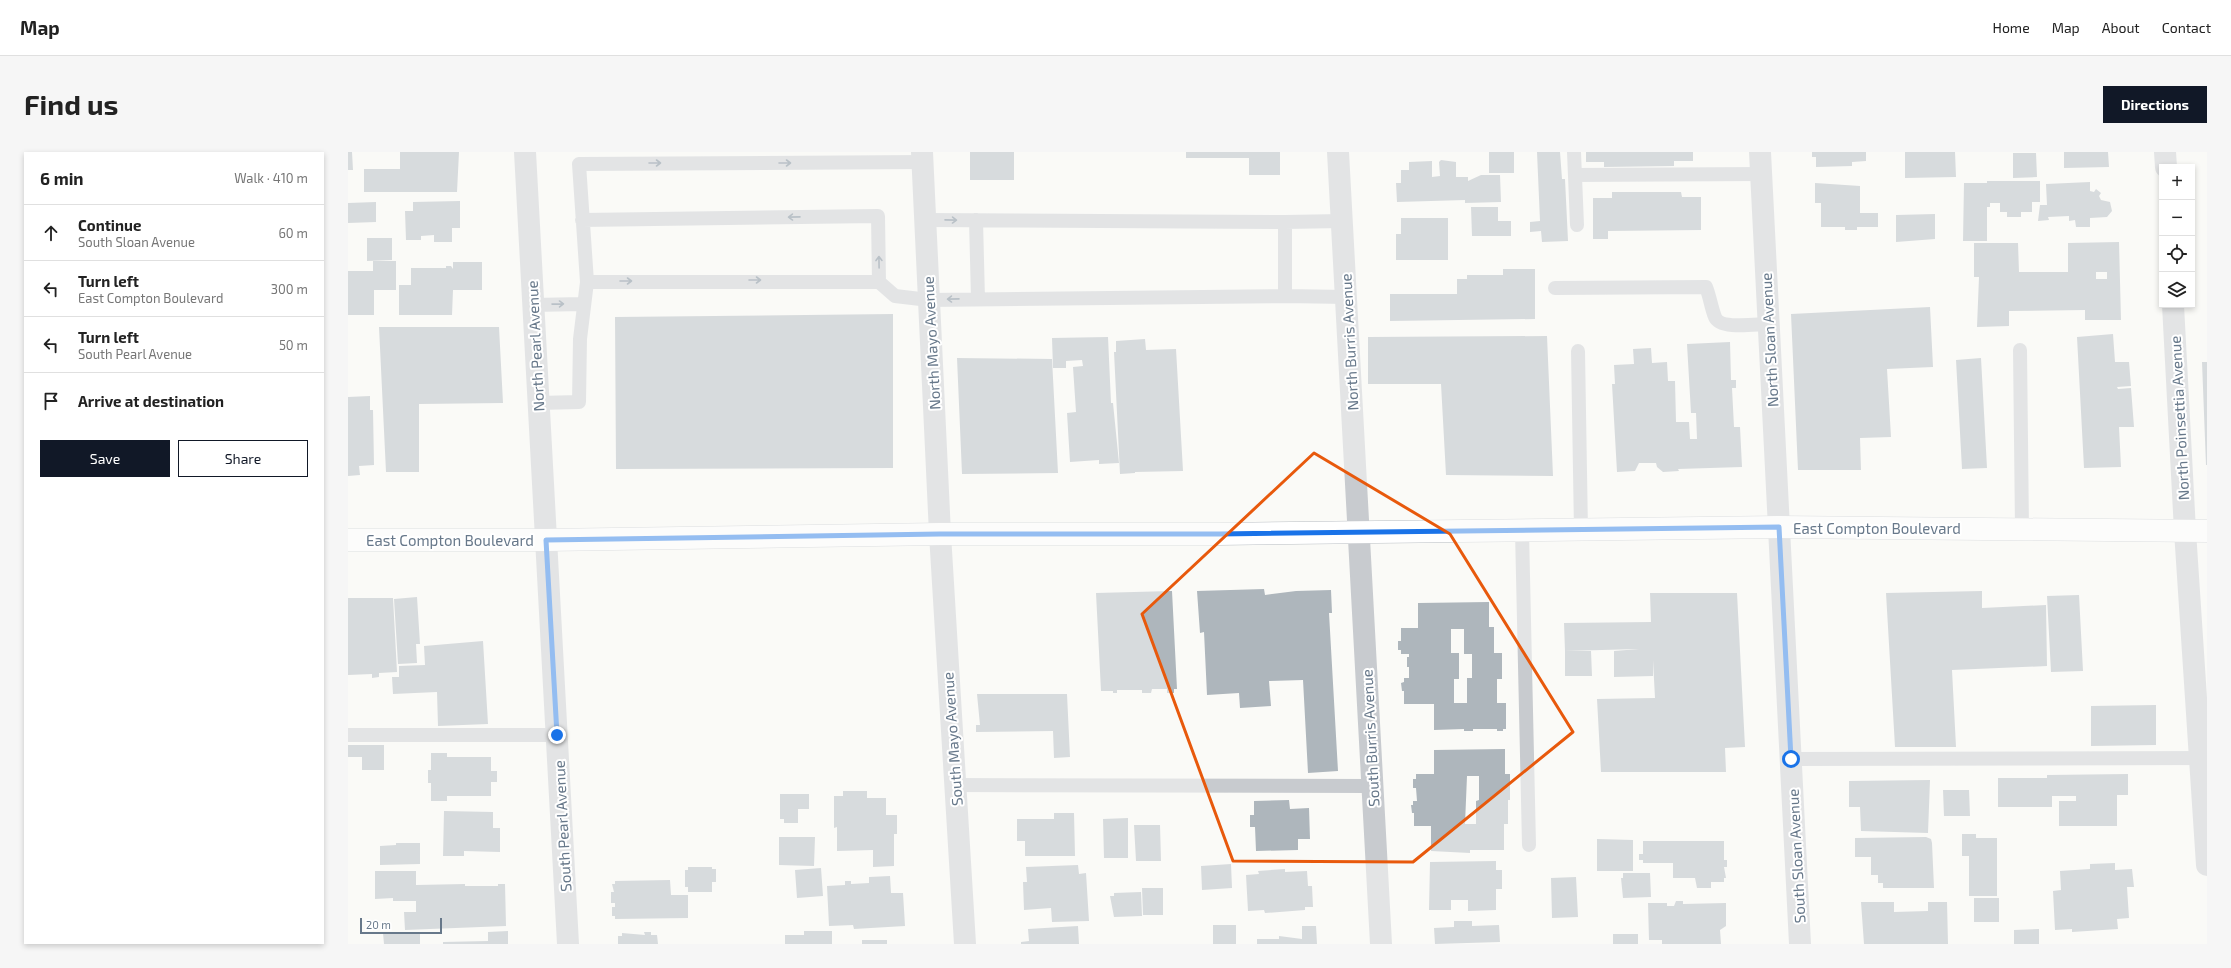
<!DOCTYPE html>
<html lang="en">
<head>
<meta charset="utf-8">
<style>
	body { margin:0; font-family:"Exo 2",sans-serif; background:#f6f6f6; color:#222 }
	.controls { position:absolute; right:12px; top:12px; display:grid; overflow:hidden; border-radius:0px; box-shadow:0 2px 6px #0003 }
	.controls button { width:36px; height:36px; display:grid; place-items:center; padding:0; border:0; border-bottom:1px solid #e0e0e0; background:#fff; color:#222; font:20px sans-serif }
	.scale { position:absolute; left:12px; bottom:10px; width:82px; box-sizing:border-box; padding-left:4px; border:2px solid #67788a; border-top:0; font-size:11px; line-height:14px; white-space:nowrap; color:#67788a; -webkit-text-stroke:3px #fff; paint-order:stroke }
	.stop { position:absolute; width:12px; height:12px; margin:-9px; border:3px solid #1a73e8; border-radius:50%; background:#fff }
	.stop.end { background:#1a73e8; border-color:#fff; box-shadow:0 1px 4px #0008 }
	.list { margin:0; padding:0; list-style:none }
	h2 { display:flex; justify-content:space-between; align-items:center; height:52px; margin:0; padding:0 16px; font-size:17px }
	h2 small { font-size:13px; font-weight:400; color:#767676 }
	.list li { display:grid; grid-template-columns:26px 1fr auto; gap:12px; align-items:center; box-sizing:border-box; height:56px; padding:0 16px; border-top:1px solid #e0e0e0 }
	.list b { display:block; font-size:15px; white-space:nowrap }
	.list p { margin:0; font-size:13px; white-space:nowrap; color:#767676 }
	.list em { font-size:13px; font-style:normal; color:#767676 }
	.actions { display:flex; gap:8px; padding:12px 16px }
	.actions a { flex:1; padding:9px 0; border:1px solid #111827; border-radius:0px; text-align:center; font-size:14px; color:#111827 }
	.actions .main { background:#111827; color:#fff }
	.icon { flex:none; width:22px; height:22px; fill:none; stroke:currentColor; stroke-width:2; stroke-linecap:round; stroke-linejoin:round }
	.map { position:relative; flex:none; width:1859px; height:792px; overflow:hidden; border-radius:0px }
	header { display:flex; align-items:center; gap:24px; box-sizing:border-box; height:56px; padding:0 20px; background:#fff; border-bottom:1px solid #e0e0e0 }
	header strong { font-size:19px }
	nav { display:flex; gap:22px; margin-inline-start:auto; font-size:14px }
	.intro { display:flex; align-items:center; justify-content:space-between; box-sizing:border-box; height:96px; padding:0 24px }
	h1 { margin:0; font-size:28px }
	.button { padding:10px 18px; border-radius:0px; background:#111827; color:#fff; font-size:14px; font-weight:700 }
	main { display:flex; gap:24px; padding:0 24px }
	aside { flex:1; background:#fff; border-radius:0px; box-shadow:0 2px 6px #0003 }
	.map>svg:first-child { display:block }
</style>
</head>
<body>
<header>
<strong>Map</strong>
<nav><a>Home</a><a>Map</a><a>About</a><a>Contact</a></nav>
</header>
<div class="intro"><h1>Find us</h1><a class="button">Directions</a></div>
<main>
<aside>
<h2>6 min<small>Walk · 410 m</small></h2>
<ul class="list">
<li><svg class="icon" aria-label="ahead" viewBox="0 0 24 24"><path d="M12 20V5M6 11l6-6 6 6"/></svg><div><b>Continue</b><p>South Sloan Avenue</p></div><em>60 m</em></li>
<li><svg class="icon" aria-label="left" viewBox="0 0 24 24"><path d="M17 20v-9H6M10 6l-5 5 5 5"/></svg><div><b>Turn left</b><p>East Compton Boulevard</p></div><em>300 m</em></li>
<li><svg class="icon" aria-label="left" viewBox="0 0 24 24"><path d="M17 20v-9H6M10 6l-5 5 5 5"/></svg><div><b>Turn left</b><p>South Pearl Avenue</p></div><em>50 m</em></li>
<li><svg class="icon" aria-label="arrive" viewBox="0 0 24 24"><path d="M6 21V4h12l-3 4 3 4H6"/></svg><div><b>Arrive at destination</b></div></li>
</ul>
<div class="actions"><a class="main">Save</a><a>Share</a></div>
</aside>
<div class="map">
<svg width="1859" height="792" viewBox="0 0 1859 792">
	<rect width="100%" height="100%" fill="#fafaf7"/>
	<path fill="#aeb6bc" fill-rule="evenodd" d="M 0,0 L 4,0 L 5,18 L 0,18 Z
		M 52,0 L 111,0 L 109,40 L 16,40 L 16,17 L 52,17 Z
		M 622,0 L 666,0 L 666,28 L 622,28 Z
		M 838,0 L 932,0 L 932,23 L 901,23 L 901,6 L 838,6 Z
		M 1141,0 L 1166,0 L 1166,21 L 1141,21 Z
		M 1189,0 L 1212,0 L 1214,27 L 1217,27 L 1220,89 L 1194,90 L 1193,79 L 1182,80 L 1182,70 L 1192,69 Z
		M 1238,0 L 1345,0 L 1345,9 L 1326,9 L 1326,14 L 1256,15 L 1256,10 L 1238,10 Z
		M 1464,0 L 1518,0 L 1518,9 L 1504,10 L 1504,14 L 1468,15 L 1468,5 L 1464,5 Z
		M 1557,0 L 1607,0 L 1608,25 L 1557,26 Z
		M 1716,0 L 1760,0 L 1761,15 L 1716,16 Z
		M 1665,1 L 1688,1 L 1689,25 L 1665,26 Z
		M 1093,8 L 1108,10 L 1108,25 L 1120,25 L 1120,29 L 1133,23 L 1152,23 L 1153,50 L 1117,51 L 1117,48 L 1049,50 L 1048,31 L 1053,31 L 1053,18 L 1061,18 L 1061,10 L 1084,9 L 1084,25 L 1092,24 L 1091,10 Z
		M 1639,29 L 1692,29 L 1692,50 L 1684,50 L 1684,60 L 1673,60 L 1673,65 L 1659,65 L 1659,60 L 1652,60 L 1652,51 L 1642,51 L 1642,55 L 1639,55 L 1639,89 L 1615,89 L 1616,31 L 1639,31 Z
		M 1742,30 L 1742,39 L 1746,40 L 1748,37 L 1753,41 L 1751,44 L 1753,48 L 1762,50 L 1764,59 L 1759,65 L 1742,66 L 1742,75 L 1728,75 L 1727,68 L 1721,69 L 1721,64 L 1700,65 L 1701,68 L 1690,69 L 1692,53 L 1699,53 L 1698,32 Z
		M 1467,31 L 1512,34 L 1512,61 L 1530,61 L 1530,75 L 1509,75 L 1509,78 L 1497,78 L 1497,75 L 1473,75 L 1473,51 L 1467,51 Z
		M 1264,40 L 1333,40 L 1334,45 L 1353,45 L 1353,78 L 1260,79 L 1260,87 L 1245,87 L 1245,46 L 1264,46 Z
		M 112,49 L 112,76 L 104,76 L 104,90 L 86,90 L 86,83 L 73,84 L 73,88 L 58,88 L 57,59 L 65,59 L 65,50 Z
		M 28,50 L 28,70 L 0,71 L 0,51 Z
		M 1123,55 L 1150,55 L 1150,69 L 1163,69 L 1163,84 L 1124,84 Z
		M 1587,62 L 1587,87 L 1548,90 L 1548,63 Z
		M 1053,66 L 1100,66 L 1100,108 L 1048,108 L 1048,82 L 1053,82 Z
		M 19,86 L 44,86 L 44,108 L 19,109 Z
		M 1771,90 L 1773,168 L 1737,168 L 1737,158 L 1661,159 L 1661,174 L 1629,175 L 1631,125 L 1626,125 L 1626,91 L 1670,91 L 1671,120 L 1720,120 L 1720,91 ZM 1748,120 L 1759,120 L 1759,127 L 1748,127 Z
		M 25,109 L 48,109 L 48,138 L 26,138 L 26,163 L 0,163 L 0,119 L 25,119 Z
		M 105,110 L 134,110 L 134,138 L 105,138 L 104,163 L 51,163 L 51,133 L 63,133 L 63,116 L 98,116 L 98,114 L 103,114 L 105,117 Z
		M 1155,117 L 1187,117 L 1187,167 L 1042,169 L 1042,142 L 1109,142 L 1109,127 L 1119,127 L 1119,123 L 1155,123 Z
		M 1582,155 L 1585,215 L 1539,217 L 1543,285 L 1512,286 L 1513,318 L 1450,318 L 1443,162 Z
		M 545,162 L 545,316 L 268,317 L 267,165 Z
		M 31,175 L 151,175 L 155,251 L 71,252 L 71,320 L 38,320 Z
		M 1765,182 L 1767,210 L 1781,210 L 1783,234 L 1769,235 L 1770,237 L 1783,236 L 1786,275 L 1771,275 L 1773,315 L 1736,316 L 1729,185 Z
		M 1199,184 L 1205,324 L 1098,323 L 1093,232 L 1020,232 L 1020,185 Z
		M 760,185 L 763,251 L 765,251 L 771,311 L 751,312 L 751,308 L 722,310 L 719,261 L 728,260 L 725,215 L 735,214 L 734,208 L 718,209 L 718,216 L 705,216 L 704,186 Z
		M 797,187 L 798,198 L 828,197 L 835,319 L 787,320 L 787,321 L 772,322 L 766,200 L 768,200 L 768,189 Z
		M 1382,190 L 1383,228 L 1388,228 L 1388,236 L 1384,236 L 1386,275 L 1392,275 L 1394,315 L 1330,317 L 1331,319 L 1315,320 L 1309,315 L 1308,311 L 1291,311 L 1287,319 L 1269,320 L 1264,232 L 1267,232 L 1266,213 L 1286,212 L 1285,197 L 1303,196 L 1304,211 L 1319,210 L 1320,229 L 1327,229 L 1328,270 L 1341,270 L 1342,287 L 1349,287 L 1348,261 L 1343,261 L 1339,192 Z
		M 609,206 L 704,207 L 710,321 L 614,322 Z
		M 1633,206 L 1639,316 L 1614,317 L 1608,208 Z
		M 1854,210 L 1859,210 L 1859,313 L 1858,313 Z
		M 22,244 L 22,258 L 25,258 L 26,313 L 11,314 L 12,323 L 0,324 L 0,245 Z
		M 916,437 L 917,443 L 948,439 L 983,438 L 984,461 L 981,461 L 990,619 L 960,621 L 955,528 L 921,529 L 923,554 L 892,556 L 891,541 L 859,543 L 856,480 L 852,481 L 849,439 Z
		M 824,439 L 829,537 L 826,537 L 826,541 L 819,541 L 819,537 L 804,537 L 803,541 L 794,541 L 794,538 L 769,538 L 769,541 L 765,541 L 765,539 L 753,539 L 748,441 Z
		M 1634,439 L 1634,456 L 1698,453 L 1699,514 L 1604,518 L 1608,595 L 1547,595 L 1538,441 Z
		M 1302,441 L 1389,441 L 1397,595 L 1377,596 L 1378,620 L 1253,620 L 1249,547 L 1307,546 L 1305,508 L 1305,524 L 1266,525 L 1266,499 L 1291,497 L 1217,499 L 1216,471 L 1303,470 Z
		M 1731,443 L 1735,519 L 1703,520 L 1699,444 Z
		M 69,445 L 72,492 L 68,492 L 69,511 L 50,512 L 46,447 Z
		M 0,446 L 45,446 L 49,520 L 31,521 L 31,525 L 24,526 L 24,522 L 0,523 Z
		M 1141,450 L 1141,475 L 1146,475 L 1146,501 L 1154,501 L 1154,527 L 1149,527 L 1149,551 L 1158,551 L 1158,577 L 1155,577 L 1155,579 L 1149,579 L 1149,577 L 1125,577 L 1125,579 L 1116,579 L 1116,577 L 1086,578 L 1086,552 L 1056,552 L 1056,539 L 1054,539 L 1053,531 L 1056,530 L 1056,526 L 1061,526 L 1061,515 L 1059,515 L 1059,505 L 1061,505 L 1061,502 L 1053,502 L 1053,498 L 1050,498 L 1050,489 L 1053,489 L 1053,476 L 1070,476 L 1070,451 ZM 1103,477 L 1116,477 L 1116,502 L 1124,502 L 1124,526 L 1119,526 L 1119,551 L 1106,551 L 1106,527 L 1111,527 L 1111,501 L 1103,501 Z
		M 135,489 L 140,572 L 90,574 L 89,540 L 45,542 L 44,525 L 51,525 L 51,514 L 77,513 L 76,494 Z
		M 1217,499 L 1243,499 L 1244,524 L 1217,524 Z
		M 629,542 L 719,542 L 722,605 L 706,606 L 705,579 L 628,580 L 628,573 L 632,573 Z
		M 1808,553 L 1808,593 L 1743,594 L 1743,554 Z
		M 0,593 L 36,593 L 36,618 L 14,618 L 14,605 L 0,605 Z
		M 1157,597 L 1157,622 L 1162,622 L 1162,648 L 1160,648 L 1160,672 L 1156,672 L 1156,698 L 1122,698 L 1122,701 L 1083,699 L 1083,674 L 1066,674 L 1066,661 L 1064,661 L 1063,653 L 1065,653 L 1065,649 L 1069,649 L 1068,636 L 1065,636 L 1065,627 L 1068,627 L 1068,622 L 1086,622 L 1086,598 ZM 1119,624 L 1131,624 L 1131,648 L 1128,649 L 1128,672 L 1117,672 Z
		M 83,601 L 99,601 L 99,605 L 143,605 L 143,619 L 149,619 L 149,630 L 143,630 L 143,644 L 99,644 L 99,649 L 83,649 L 83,631 L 80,631 L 80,618 L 83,618 Z
		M 1780,622 L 1780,643 L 1769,643 L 1769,674 L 1711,674 L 1711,649 L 1728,649 L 1728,644 L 1704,644 L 1704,655 L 1650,655 L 1650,626 L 1699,626 L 1699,623 Z
		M 1582,628 L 1580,681 L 1513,679 L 1512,655 L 1501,655 L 1501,629 Z
		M 1595,638 L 1621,638 L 1622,664 L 1596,664 Z
		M 495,639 L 519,639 L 519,646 L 538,646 L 538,663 L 549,663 L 549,682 L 546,682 L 546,714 L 525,715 L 525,698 L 489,699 L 489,675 L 486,676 L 486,644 L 495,644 Z
		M 432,642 L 461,642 L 461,657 L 450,657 L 450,671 L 436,671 L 436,667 L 432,667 Z
		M 941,648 L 942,657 L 961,656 L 962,687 L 950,687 L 950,698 L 908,699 L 907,675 L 902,675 L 902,663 L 906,663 L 906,649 Z
		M 96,659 L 145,660 L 145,676 L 152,676 L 152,700 L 116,699 L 116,704 L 95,704 Z
		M 706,661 L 726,661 L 727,704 L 677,704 L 677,689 L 669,689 L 669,667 L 706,667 Z
		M 780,666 L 780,706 L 756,706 L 755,667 Z
		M 786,673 L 812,673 L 813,709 L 788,709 Z
		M 1614,682 L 1628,682 L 1628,686 L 1649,686 L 1649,744 L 1621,744 L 1621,704 L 1614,704 Z
		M 431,685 L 467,685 L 466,714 L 431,713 Z
		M 1578,685 L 1583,687 L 1584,691 L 1586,736 L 1535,736 L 1535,731 L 1530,731 L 1530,723 L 1523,723 L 1523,705 L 1507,705 L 1507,686 Z
		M 1249,687 L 1285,688 L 1285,719 L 1249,719 Z
		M 1295,689 L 1376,689 L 1376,708 L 1379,708 L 1379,715 L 1376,715 L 1378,726 L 1376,726 L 1376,730 L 1363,730 L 1363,736 L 1349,736 L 1347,726 L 1325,726 L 1325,711 L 1295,711 L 1295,708 L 1291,708 L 1291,702 L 1295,702 Z
		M 48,691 L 72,691 L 72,712 L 32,713 L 32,694 L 48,693 Z
		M 1148,709 L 1148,718 L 1154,718 L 1154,737 L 1148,737 L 1148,758 L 1120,759 L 1120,748 L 1103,748 L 1103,758 L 1081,758 L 1082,710 Z
		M 1767,711 L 1767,718 L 1784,717 L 1786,735 L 1779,735 L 1781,766 L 1769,767 L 1770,777 L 1724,780 L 1724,777 L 1707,778 L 1705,739 L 1713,738 L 1712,719 L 1742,717 L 1742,712 Z
		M 883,712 L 884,736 L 854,738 L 853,714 Z
		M 730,713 L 731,722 L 738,721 L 741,769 L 704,770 L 703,756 L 676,758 L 675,730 L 679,730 L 678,715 Z
		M 340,715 L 364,715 L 364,717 L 368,717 L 368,730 L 364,730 L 364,740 L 340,740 L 340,735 L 337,735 L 337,718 L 340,718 Z
		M 473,716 L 475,744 L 449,746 L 447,718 Z
		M 937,717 L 937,720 L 959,719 L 960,734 L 964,734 L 965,755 L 957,755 L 957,758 L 917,761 L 916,758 L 900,759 L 898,723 L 911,722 L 910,719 Z
		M 27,719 L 68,719 L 68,733 L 117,732 L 117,734 L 150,734 L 150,732 L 157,732 L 158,774 L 57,778 L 56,760 L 68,760 L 68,749 L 45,749 L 45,746 L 27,747 Z
		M 1275,721 L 1302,721 L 1303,745 L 1275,746 L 1273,726 L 1275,726 Z
		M 542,724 L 543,741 L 555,741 L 557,774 L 506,777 L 505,773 L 481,774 L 479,734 L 497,733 L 497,729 L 503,729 L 503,732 L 521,731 L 521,725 Z
		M 1228,725 L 1230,765 L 1204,766 L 1203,726 Z
		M 322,728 L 323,743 L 340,743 L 340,766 L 267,767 L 267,764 L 264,764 L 264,755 L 267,755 L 267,751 L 263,751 L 263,740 L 266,740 L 264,732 L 267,732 L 267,729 Z
		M 794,736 L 815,736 L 815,763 L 795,763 Z
		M 793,740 L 794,764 L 766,765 L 762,744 L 766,744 L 766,741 Z
		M 1626,746 L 1651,746 L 1651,770 L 1626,770 Z
		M 1328,749 L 1335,749 L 1335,752 L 1378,751 L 1378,774 L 1372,778 L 1373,792 L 1314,792 L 1314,788 L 1301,788 L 1300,751 L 1319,751 L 1319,754 L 1326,754 Z
		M 1513,750 L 1546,750 L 1546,760 L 1580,759 L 1580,750 L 1599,750 L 1600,792 L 1516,792 Z
		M 1106,769 L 1124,769 L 1124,774 L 1151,773 L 1152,790 L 1087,792 L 1086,776 L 1106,775 Z
		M 865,773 L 888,773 L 888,792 L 865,792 Z
		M 730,774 L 731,792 L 673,792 L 673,790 L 681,789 L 680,777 Z
		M 954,774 L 968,774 L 969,792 L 909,792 L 909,787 L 931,787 L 931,784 L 954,787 Z
		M 1691,777 L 1691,792 L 1666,792 L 1666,778 Z
		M 160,779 L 160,792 L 95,792 L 95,790 L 140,789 L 140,780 Z
		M 456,779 L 484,779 L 484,792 L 437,792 L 437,783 L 456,783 Z
		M 296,780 L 303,780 L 303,783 L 309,783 L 310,792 L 270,792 L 270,784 L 274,784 L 274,781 L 297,783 Z
		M 35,781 L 72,781 L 72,792 L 36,792 Z
		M 1265,782 L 1290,782 L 1290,792 L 1265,792 Z
		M 514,788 L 539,788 L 539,792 L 514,792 Z"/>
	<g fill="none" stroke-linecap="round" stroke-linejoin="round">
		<g stroke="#babfc4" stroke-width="23">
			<path id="secondary" d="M 0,388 L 198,388 L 592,382 L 871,382 L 1431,375 L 1859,379"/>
		</g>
		<path stroke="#c8cbcf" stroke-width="14" d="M 1226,0 L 1229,73
			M 1227,23 L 1413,22
			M 234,68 L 530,64 L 531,130 L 239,130
			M 577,68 L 937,70 L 994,69
			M 628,68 L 630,147
			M 531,130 L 547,144 L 581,148 L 937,144 L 937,70
			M 1207,136 L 1358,135 C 1362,145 1363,155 1367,165 C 1372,178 1408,172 1420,172
			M 937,144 L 998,145
			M 185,153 L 235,152
			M 1672,198 L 1674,377
			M 1230,199 L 1233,379
			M 190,251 L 231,250 L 232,187 L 239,130 L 231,12 L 574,10
			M 1174,379 L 1181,693
			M 0,583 L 209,583
			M 1443,607 L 1859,606
			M 607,633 L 1025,634"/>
		<path stroke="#c8cbcf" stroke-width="22" d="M 177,0 L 220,792
			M 574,0 L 592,382 L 617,792
			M 990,0 L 1033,792
			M 1412,0 L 1452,792
			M 1817,0 L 1818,15
			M 1825,153 L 1837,379 L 1859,713"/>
		<use href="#secondary" stroke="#fff" stroke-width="22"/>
	</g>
	<defs><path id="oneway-shaft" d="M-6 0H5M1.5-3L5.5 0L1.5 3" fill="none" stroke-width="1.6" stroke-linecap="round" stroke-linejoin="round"/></defs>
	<g stroke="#6c7c8d">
		<use href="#oneway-shaft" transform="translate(307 11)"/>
		<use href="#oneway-shaft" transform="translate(437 11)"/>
		<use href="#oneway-shaft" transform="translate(446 65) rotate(179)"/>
		<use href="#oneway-shaft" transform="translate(603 68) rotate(1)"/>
		<use href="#oneway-shaft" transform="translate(531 110) rotate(-91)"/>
		<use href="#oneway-shaft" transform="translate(407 128)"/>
		<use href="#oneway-shaft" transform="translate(278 129)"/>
		<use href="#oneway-shaft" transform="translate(605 147) rotate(179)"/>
		<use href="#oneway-shaft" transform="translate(210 152) rotate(-1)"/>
	</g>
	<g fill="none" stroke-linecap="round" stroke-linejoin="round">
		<path stroke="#1a73e8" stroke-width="5" d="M 209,583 L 198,388 L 592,382 L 871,382 L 1431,375 L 1443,607"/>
	</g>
	<path d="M0 0H1859V792H0ZM 966,301 L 1102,382 L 1225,580 L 1065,710 L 885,709 L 794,462 Z" fill="#fafaf7" fill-opacity=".55" fill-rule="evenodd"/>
	<path fill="none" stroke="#e8590c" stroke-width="3" stroke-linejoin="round" d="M 966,301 L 1102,382 L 1225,580 L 1065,710 L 885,709 L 794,462 Z"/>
	<g text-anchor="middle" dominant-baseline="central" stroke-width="4" stroke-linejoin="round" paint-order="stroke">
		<g font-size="15" fill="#67788a" stroke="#fff">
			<text transform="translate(1421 188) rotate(-93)">North Sloan Avenue</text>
			<text transform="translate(1001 190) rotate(-93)">North Burris Avenue</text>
			<text transform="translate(583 191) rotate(-93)">North Mayo Avenue</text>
			<text transform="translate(187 194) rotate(-93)">North Pearl Avenue</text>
			<text transform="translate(1831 266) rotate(-93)">North Poinsettia Avenue</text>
			<text x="1529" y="376">East Compton Boulevard</text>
			<text x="102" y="388">East Compton Boulevard</text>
			<text transform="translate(1022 586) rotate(-93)">South Burris Avenue</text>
			<text transform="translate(604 587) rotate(-94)">South Mayo Avenue</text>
			<text transform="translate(214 674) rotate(-93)">South Pearl Avenue</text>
			<text transform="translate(1448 704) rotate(-93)">South Sloan Avenue</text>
		</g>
	</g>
</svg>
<div class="controls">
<button>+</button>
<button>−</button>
<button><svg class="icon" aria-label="locate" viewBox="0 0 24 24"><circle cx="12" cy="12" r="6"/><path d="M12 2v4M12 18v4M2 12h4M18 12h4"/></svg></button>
<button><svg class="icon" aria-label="layers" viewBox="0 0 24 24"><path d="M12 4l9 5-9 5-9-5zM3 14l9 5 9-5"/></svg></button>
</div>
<div class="scale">20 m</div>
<div class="stop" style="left:1443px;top:607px"></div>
<div class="stop end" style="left:209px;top:583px"></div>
</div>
</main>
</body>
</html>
